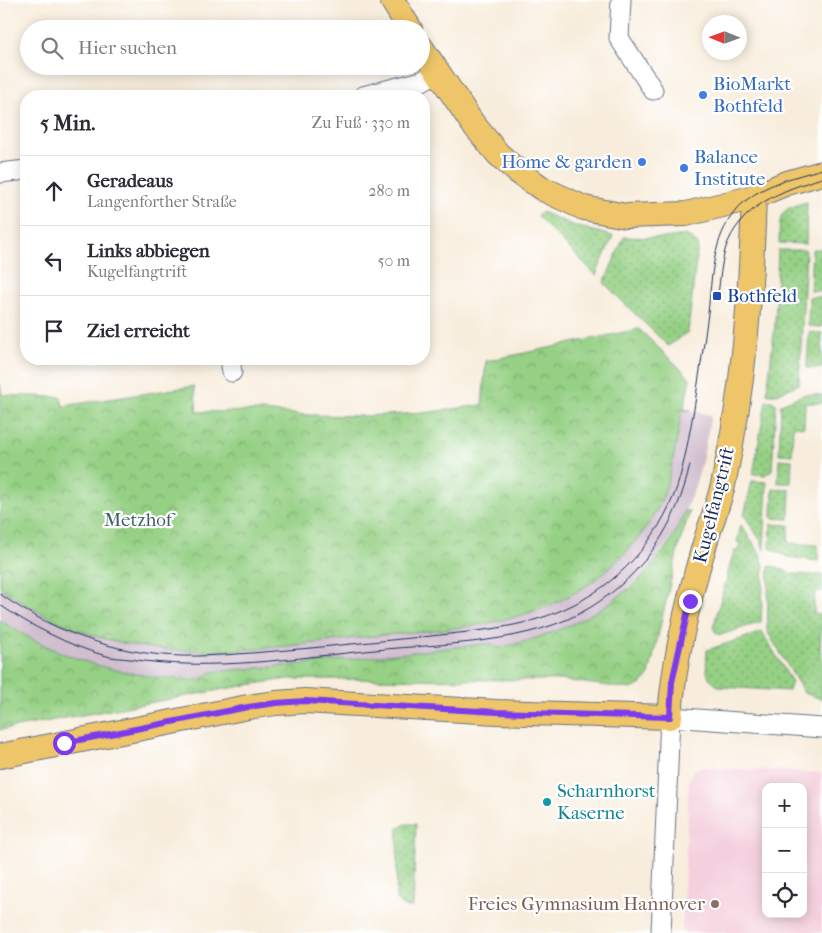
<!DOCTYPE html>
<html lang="de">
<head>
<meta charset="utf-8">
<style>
	body { margin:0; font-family:"IM FELL French Canon",serif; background:#f2f2f3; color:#2b2b33 }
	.controls { position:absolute; right:15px; bottom:15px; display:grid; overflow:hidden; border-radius:10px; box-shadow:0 2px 12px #0003 }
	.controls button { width:45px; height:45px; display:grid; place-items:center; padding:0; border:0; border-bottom:1px solid #e1e1e2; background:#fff; color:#2b2b33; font:25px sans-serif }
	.compass { position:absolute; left:702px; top:15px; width:45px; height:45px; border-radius:50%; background:#fff; box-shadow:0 2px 12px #0003; rotate:271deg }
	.stop { position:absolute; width:15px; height:15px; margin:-11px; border:4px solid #7c3aed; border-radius:50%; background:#fff }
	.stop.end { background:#7c3aed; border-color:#fff; box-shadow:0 1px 5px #0008 }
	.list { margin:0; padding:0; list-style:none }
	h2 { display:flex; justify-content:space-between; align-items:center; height:65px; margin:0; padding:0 20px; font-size:21px }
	h2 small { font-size:16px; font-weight:400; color:#7c7c81 }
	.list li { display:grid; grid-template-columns:32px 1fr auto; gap:15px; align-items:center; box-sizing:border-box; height:70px; padding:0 20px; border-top:1px solid #e1e1e2 }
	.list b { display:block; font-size:19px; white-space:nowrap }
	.list p { margin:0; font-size:16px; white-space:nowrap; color:#7c7c81 }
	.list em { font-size:16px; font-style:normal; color:#7c7c81 }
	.icon { flex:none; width:28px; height:28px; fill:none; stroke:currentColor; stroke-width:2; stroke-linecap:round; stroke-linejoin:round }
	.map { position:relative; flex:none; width:822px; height:933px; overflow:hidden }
	.search { position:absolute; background:#fff; box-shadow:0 2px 12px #0003; left:20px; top:20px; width:410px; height:55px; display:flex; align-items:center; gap:12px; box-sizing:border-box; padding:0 18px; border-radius:28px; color:#7c7c81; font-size:19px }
	.panel { position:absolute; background:#fff; box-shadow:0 2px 12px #0003; left:20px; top:90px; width:410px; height:275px; border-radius:20px }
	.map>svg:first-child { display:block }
</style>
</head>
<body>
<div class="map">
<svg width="822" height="933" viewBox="0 0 822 933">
	<defs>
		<pattern id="grass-dots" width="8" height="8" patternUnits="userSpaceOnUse" patternTransform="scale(1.25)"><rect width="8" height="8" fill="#95d084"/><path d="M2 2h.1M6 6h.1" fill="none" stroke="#79a96f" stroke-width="1.8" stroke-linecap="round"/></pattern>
		<pattern id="park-crowns" width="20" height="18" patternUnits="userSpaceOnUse" patternTransform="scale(1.25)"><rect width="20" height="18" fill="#95d084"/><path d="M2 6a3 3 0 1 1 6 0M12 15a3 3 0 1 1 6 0" fill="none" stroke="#79a96f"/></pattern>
	</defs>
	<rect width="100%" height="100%" fill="#fff"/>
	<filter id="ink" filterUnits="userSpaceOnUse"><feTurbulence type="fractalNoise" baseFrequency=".02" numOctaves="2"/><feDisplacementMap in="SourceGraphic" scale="10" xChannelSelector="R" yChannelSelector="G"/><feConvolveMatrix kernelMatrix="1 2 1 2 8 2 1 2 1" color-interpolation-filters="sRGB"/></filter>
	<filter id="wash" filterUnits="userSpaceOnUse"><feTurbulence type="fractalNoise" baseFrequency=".0096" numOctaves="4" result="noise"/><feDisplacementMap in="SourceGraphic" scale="20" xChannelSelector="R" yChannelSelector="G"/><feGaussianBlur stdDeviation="1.12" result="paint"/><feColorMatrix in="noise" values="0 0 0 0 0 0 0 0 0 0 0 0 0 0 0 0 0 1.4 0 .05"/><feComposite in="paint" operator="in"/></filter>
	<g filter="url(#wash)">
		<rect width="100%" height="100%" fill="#f8eddc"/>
		<path fill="#f4cfdd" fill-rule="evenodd" d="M 705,767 L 822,773 L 822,933 L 682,933 L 689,780 L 693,771 L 698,768 ZM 766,787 L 803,787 L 803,914 L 766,914 Z"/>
		<path fill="#d0bdcd" d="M 682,409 L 711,415 L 702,462 L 695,486 L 681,522 L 672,536 L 652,564 L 617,598 L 575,624 L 528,642 L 497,648 L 492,643 L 316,663 L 211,672 L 203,679 L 184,678 L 130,673 L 87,662 L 50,649 L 0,620 L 0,587 L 50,618 L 91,634 L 123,643 L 176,651 L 232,650 L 336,640 L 462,626 L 521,615 L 552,604 L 581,589 L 595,579 L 619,558 L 642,533 L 664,494 L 676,447 Z"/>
		<path fill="url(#grass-dots)" stroke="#588071" d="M 807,202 L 806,244 L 779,243 C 780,214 777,210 807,202 Z
			M 542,212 L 575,226 L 613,236 L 596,275 L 537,216 Z
			M 686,235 L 698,244 L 688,332 L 668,346 L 604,283 L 624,237 L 664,238 Z
			M 812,249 L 822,249 L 822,291 L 810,291 Z
			M 778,250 L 806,250 L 799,384 L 777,394 L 767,394 L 775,323 Z
			M 809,297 L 822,297 L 822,327 L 808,326 Z
			M 809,332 L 822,333 L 822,368 L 807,368 Z
			M 805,394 L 822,395 L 822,403 L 805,403 L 804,427 L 793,426 L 792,455 L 779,454 L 781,404 Z
			M 766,401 L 772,401 L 776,404 L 772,470 L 765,475 L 753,474 Z
			M 779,459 L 792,460 L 791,483 L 778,483 Z
			M 752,481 L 767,482 L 764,551 L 761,541 L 744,515 Z
			M 773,489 L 790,490 L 789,519 L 772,518 Z
			M 771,524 L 789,525 L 788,543 L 818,545 L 818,561 L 788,557 L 770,548 Z
			M 741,525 L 760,553 L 764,566 L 761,622 L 721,635 L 716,633 L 713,628 L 734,551 L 737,552 L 740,543 L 737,542 Z
			M 769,566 L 777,567 L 792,574 L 822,575 L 822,591 L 815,592 L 814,613 L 822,614 L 820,652 L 822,652 L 822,699 L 804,693 L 767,631 Z
			M 762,632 L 792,682 L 789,691 L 721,687 C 704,681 706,665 707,650 Z
			M 406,824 L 416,824 L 413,907 L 402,906 L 396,899 L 398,828 Z"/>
		<path fill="url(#park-crowns)" stroke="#588071" d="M 639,329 L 690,378 L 684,409 L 691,410 L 682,410 C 677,438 673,467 664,494 C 652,527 623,558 595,580 C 573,596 548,607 522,615 C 475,629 424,631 375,636 C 300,644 214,659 138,646 C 88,638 41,617 0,587 L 0,384 L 2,395 L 61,397 L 63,406 L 194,386 L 197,412 L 260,411 L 306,415 L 364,416 L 423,413 L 482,405 L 486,361 Z
			M 685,511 L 690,511 L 679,545 L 649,675 L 641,684 L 632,689 L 561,680 L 288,679 L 247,685 L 0,730 L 0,620 C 51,654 110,674 171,678 C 180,678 193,681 202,679 C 205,678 208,674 211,672 L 316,663 L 492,643 L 497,648 C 575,633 655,589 685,511 Z"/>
	</g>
	<g filter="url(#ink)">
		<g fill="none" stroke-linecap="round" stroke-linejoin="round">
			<g stroke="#68728a" stroke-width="21">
				<path id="minor" d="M 621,0 L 619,38 L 653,90
					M 363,96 L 422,81 L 437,72
					M 0,173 L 26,170
					M 230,359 L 232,372
					M 661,933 L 670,717 L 822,728"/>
			</g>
			<g stroke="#68728a" stroke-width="26">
				<path id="major" d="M 392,0 L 410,29
					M 421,47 L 473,124 L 498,154 L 517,171 L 543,189 L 584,208 L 626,216 L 686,214 L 751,198 L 787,183 L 822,173
					M 0,756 L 248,707 L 276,703 L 305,701 L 497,712 L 670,717 C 674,658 688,600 705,543 C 711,523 718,505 723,485 C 744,388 751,295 754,196"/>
			</g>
			<use href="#minor" stroke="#fff" stroke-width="19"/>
			<use href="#major" stroke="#eec569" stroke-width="24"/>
			<path stroke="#1b2f5e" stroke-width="1" d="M 718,295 C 720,280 721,265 725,250 C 739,206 782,190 822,178
				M 0,594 C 57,635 127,658 198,656 C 236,655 274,651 311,648 C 351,644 391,640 431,636 C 476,631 523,628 564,609 C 617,586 658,541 677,487 C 685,462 689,435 694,409 C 699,377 704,345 708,313 C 712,277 712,239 736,210 C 758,185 792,178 822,169
				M 0,605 C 29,625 70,646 103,655 C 112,658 121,658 130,659 C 211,672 294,658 375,650 C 445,643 530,645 591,607 C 643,575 677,525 690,465"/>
		</g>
	</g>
	<g fill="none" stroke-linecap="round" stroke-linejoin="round" filter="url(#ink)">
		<path stroke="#7c3aed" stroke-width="6" d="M 64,743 L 248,707 L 276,703 L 305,701 L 497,712 L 670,717 L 672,682 L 690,601"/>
	</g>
	<g fill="#3f7fe0" stroke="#fff" stroke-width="2">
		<circle cx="703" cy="95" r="5"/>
		<circle cx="642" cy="162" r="5"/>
		<circle cx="684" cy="168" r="5"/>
	</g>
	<rect fill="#1a4fb4" stroke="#fff" stroke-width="2" x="712" y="291" width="10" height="10" rx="2.5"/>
	<circle fill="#0f9aa8" stroke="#fff" stroke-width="2" cx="547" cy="802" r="5"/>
	<circle fill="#8d6e63" stroke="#fff" stroke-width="2" cx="715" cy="904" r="5"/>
	<g text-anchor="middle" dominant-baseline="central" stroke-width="4.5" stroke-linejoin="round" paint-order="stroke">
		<g font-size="19" fill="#366cbe" stroke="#fff" text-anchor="start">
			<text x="713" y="84">BioMarkt<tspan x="713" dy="22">Bothfeld</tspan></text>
			<text x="694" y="157">Balance<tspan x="694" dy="22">Institute</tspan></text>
			<text x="632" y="162" text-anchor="end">Home &amp; garden</text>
		</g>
		<g font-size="19" fill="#164399" stroke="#fff" text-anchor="start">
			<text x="727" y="296">Bothfeld</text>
		</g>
		<g font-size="19" fill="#1b2f5e" stroke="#fff">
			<text transform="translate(714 505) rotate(-76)">Kugelfangtrift</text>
		</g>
		<g font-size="19" fill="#405f69" stroke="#fff">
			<text x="138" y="520">Metzhof</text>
		</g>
		<g font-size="19" fill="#0d838f" stroke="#fff" text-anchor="start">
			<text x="557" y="791">Scharnhorst<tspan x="557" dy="22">Kaserne</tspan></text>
		</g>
		<g font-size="19" fill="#785e54" stroke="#fff" text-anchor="end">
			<text x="705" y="904">Freies Gymnasium Hannover</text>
		</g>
	</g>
</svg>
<div class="controls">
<button>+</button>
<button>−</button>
<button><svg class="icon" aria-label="locate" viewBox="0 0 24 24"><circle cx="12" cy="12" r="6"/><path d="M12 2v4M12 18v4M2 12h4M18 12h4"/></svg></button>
</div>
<svg class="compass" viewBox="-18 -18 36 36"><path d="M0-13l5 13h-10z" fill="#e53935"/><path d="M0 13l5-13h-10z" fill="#7c7c81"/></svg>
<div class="stop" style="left:64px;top:743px"></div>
<div class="stop end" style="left:690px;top:601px"></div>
<div class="search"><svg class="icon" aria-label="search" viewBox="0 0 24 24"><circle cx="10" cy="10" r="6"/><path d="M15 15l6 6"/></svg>Hier suchen</div>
<section class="panel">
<h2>5 Min.<small>Zu Fuß · 330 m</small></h2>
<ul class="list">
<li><svg class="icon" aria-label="ahead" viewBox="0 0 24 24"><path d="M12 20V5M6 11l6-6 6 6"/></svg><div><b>Geradeaus</b><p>Langenforther Straße</p></div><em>280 m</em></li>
<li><svg class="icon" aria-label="left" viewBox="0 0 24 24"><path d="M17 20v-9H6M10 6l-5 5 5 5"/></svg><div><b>Links abbiegen</b><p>Kugelfangtrift</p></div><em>50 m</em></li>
<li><svg class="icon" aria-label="arrive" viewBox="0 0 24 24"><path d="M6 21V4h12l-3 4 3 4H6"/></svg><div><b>Ziel erreicht</b></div></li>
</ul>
</section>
</div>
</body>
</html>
